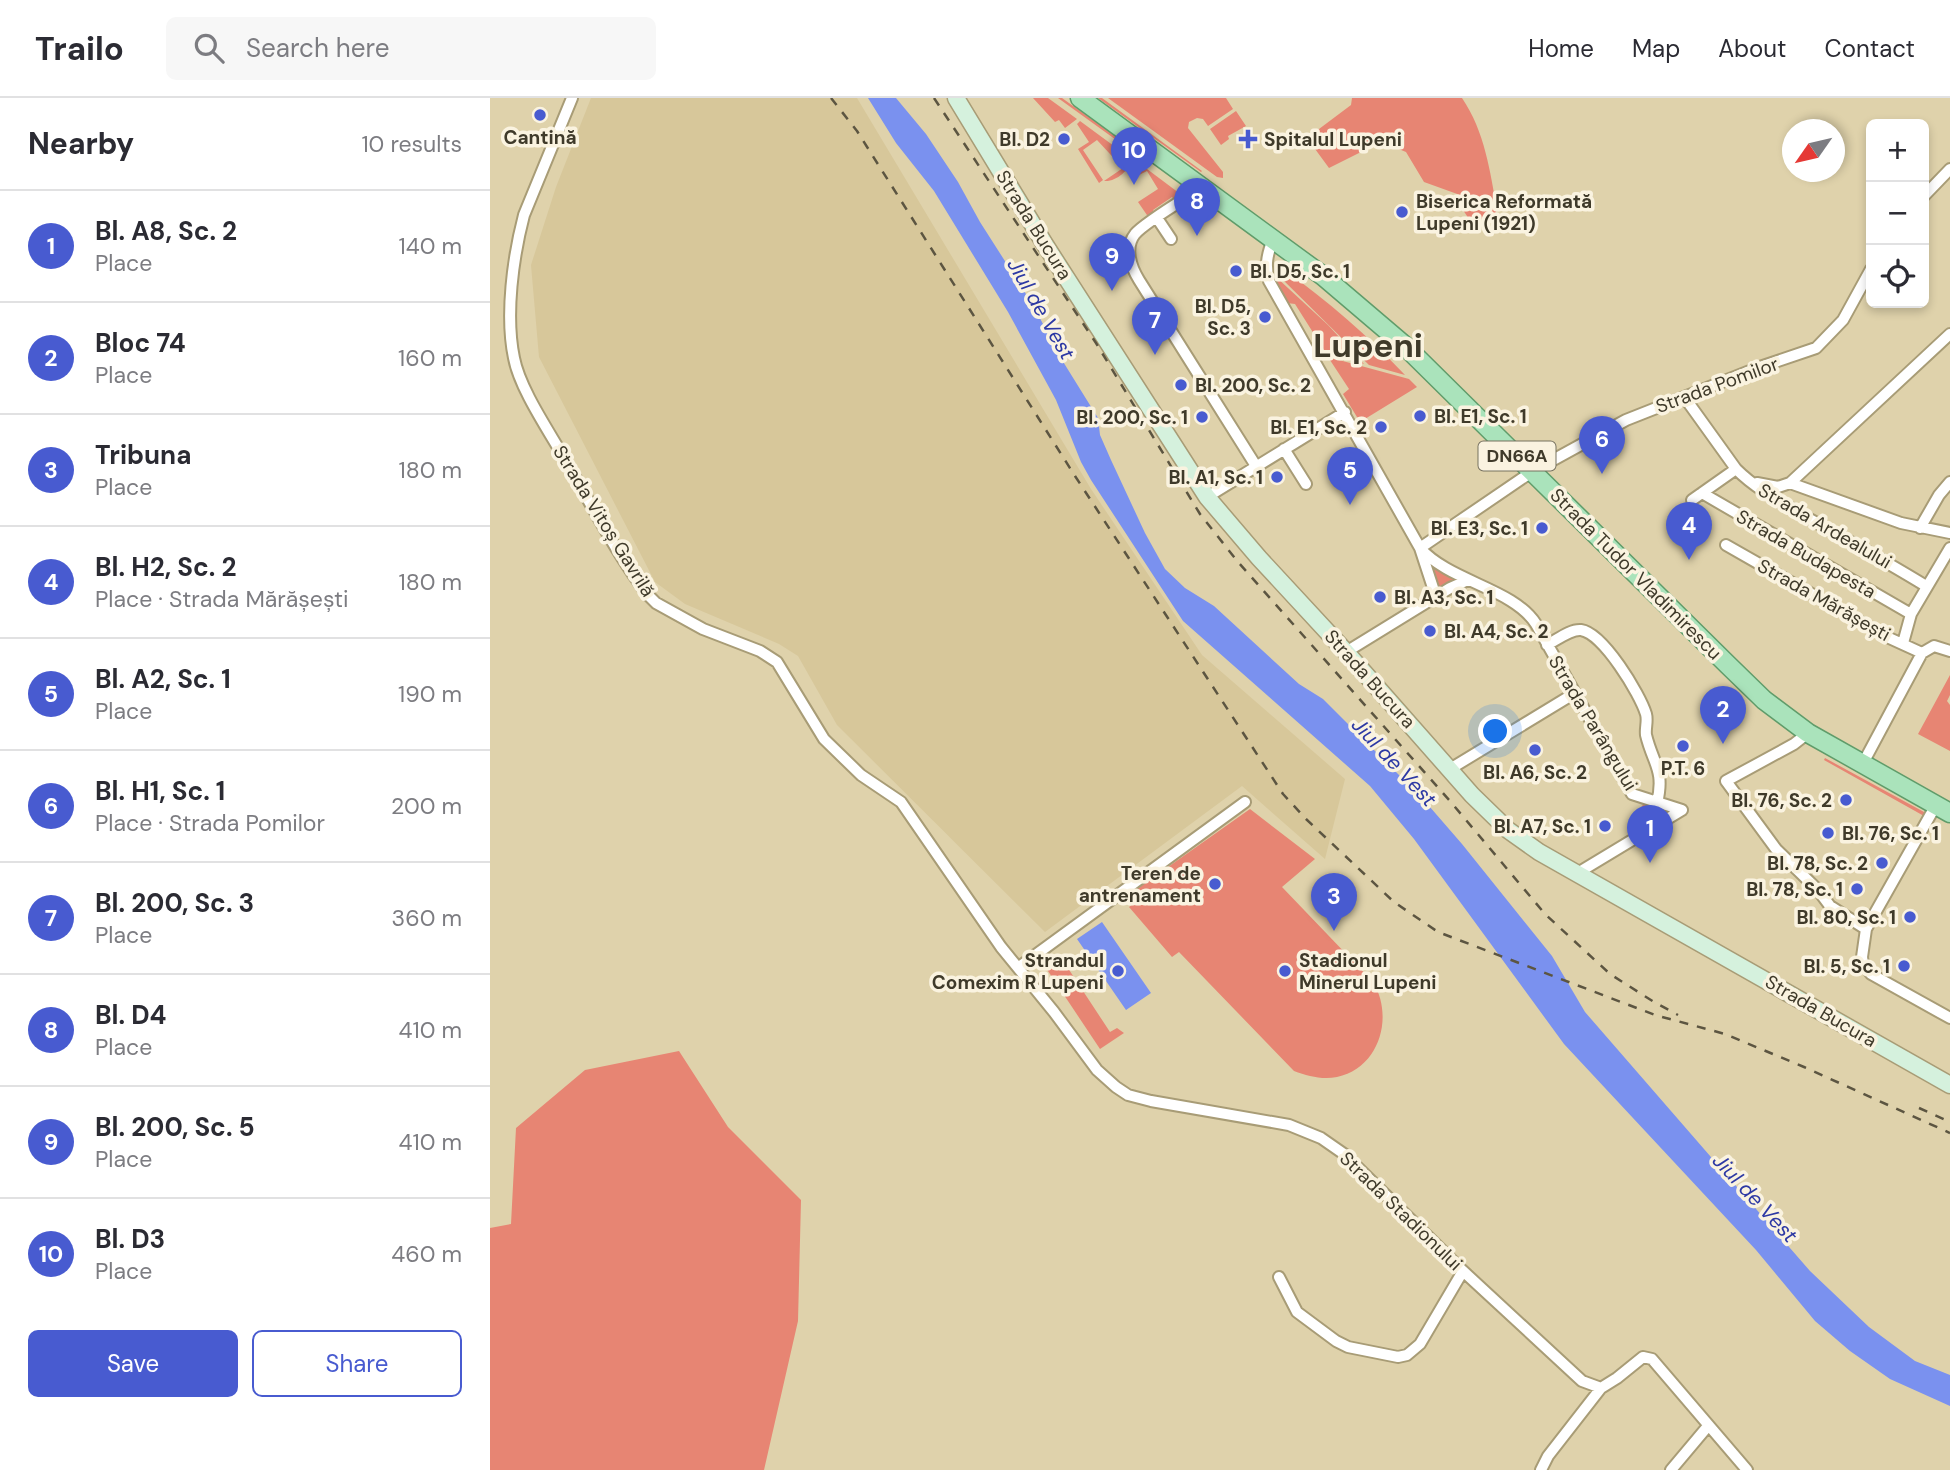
<!DOCTYPE html>
<html lang="en">
<head>
<meta charset="utf-8">
<style>
	body { margin:0; font-family:"DM Sans",sans-serif; background:#f7f7f7; color:#2b2b33 }
	.controls { position:absolute; right:21px; top:21px; display:grid; overflow:hidden; border-radius:10px; box-shadow:0 4px 10px #0003 }
	.controls button { width:63px; height:63px; display:grid; place-items:center; padding:0; border:0; border-bottom:2px solid #e1e1e2; background:#fff; color:#2b2b33; font:35px sans-serif }
	.compass { position:absolute; left:1292px; top:21px; width:63px; height:63px; border-radius:50%; background:#fff; box-shadow:0 4px 10px #0003; rotate:236deg }
	.you { position:absolute; left:1006px; top:634px; width:24px; height:24px; margin:-18px; border:5px solid #fff; border-radius:50%; background:#1a73e8; box-shadow:0 0 0 10px #1a73e833 }
	.badge { display:grid; place-items:center; width:46px; height:46px; border-radius:50%; background:#485bd0; color:#fff; font-size:23px; font-weight:700 }
	.pin { position:absolute; translate:-50% -58px; filter:drop-shadow(0 2px 4px #0008) }
	.pin::after { content:''; position:absolute; top:37px; width:24px; height:21px; background:inherit; clip-path:polygon(0 0,100% 0,50% 100%) }
	.list { margin:0; padding:0; list-style:none }
	h2 { display:flex; justify-content:space-between; align-items:center; height:91px; margin:0; padding:0 28px; font-size:30px }
	h2 small { font-size:23px; font-weight:400; color:#7c7c81 }
	.list li { display:grid; grid-template-columns:46px 1fr auto; gap:21px; align-items:center; box-sizing:border-box; height:112px; padding:0 28px; border-top:2px solid #e1e1e2 }
	.list b { display:block; font-size:26px; white-space:nowrap }
	.list p { margin:0; font-size:23px; white-space:nowrap; color:#7c7c81 }
	.list em { font-size:23px; font-style:normal; color:#7c7c81 }
	.actions { display:flex; gap:14px; padding:21px 28px }
	.actions a { flex:1; padding:16px 0; border:2px solid #485bd0; border-radius:10px; text-align:center; font-size:24px; color:#485bd0 }
	.actions .main { background:#485bd0; color:#fff }
	.icon { flex:none; width:38px; height:38px; fill:none; stroke:currentColor; stroke-width:2; stroke-linecap:round; stroke-linejoin:round }
	.map { position:relative; flex:none; width:1460px; height:1372px; overflow:hidden }
	header { display:flex; align-items:center; gap:42px; box-sizing:border-box; height:98px; padding:0 35px; background:#fff; border-bottom:2px solid #e1e1e2 }
	header strong { font-size:33px }
	nav { display:flex; gap:38px; margin-inline-start:auto; font-size:24px }
	.search { width:490px; height:63px; background:#f7f7f7; display:flex; align-items:center; gap:18px; box-sizing:border-box; padding:0 24px; border-radius:10px; color:#7c7c81; font-size:26px }
	main { display:flex }
	aside { flex:1; background:#fff }
	.map>svg:first-child { display:block }
</style>
</head>
<body>
<header>
<strong>Trailo</strong>
<div class="search"><svg class="icon" aria-label="search" viewBox="0 0 24 24"><circle cx="10" cy="10" r="6"/><path d="M15 15l6 6"/></svg>Search here</div>
<nav><a>Home</a><a>Map</a><a>About</a><a>Contact</a></nav>
</header>
<main>
<aside>
<h2>Nearby<small>10 results</small></h2>
<ul class="list">
<li><span class="badge">1</span><div><b>Bl. A8, Sc. 2</b><p>Place</p></div><em>140 m</em></li>
<li><span class="badge">2</span><div><b>Bloc 74</b><p>Place</p></div><em>160 m</em></li>
<li><span class="badge">3</span><div><b>Tribuna</b><p>Place</p></div><em>180 m</em></li>
<li><span class="badge">4</span><div><b>Bl. H2, Sc. 2</b><p>Place · Strada Mărășești</p></div><em>180 m</em></li>
<li><span class="badge">5</span><div><b>Bl. A2, Sc. 1</b><p>Place</p></div><em>190 m</em></li>
<li><span class="badge">6</span><div><b>Bl. H1, Sc. 1</b><p>Place · Strada Pomilor</p></div><em>200 m</em></li>
<li><span class="badge">7</span><div><b>Bl. 200, Sc. 3</b><p>Place</p></div><em>360 m</em></li>
<li><span class="badge">8</span><div><b>Bl. D4</b><p>Place</p></div><em>410 m</em></li>
<li><span class="badge">9</span><div><b>Bl. 200, Sc. 5</b><p>Place</p></div><em>410 m</em></li>
<li><span class="badge">10</span><div><b>Bl. D3</b><p>Place</p></div><em>460 m</em></li>
</ul>
<div class="actions"><a class="main">Save</a><a>Share</a></div>
</aside>
<div class="map">
<svg width="1460" height="1372" viewBox="0 0 1460 1372">
	<rect width="100%" height="100%" fill="#dfd2ab"/>
	<path fill="#d7c79a" d="M 101,0 L 367,0 L 601,391 L 712,557 L 855,681 L 835,761 L 752,688 L 555,834 L 347,627 L 308,558 L 289,546 L 195,506 L 165,484 L 49,259 L 41,167 L 66,89 Z"/>
	<path fill="#e78573" d="M 543,0 L 558,0 L 587,21 L 575,30 L 569,22 L 565,24 Z
		M 568,0 L 572,0 L 649,55 L 647,57 Z
		M 608,0 L 612,0 L 712,73 L 711,74 Z
		M 618,0 L 736,0 L 743,11 L 718,28 L 713,21 L 707,20 L 699,24 L 698,30 L 733,74 L 733,80 L 727,79 Z
		M 862,0 L 972,0 C 995,34 1000,73 1007,112 L 1004,117 L 986,122 L 979,121 L 973,112 L 970,97 L 934,84 L 916,54 L 899,47 L 881,49 L 839,70 L 817,40 L 861,7 Z
		M 746,13 L 756,28 L 738,38 L 739,41 L 731,47 L 720,31 Z
		M 590,23 L 643,62 C 638,72 627,84 614,83 L 633,70 L 607,42 L 593,52 L 613,82 L 609,85 L 588,51 L 599,44 L 587,26 Z
		M 649,65 L 693,98 L 685,103 L 682,99 L 663,112 L 665,117 L 659,120 L 648,104 L 668,91 L 657,73 L 647,78 L 644,71 Z
		M 789,170 L 793,171 C 838,203 877,237 915,277 L 879,267 L 786,175 Z
		M 785,178 L 838,227 L 874,266 L 836,255 L 805,206 L 797,205 L 784,182 Z
		M 838,259 L 919,281 L 927,289 L 870,324 L 853,296 L 859,291 Z
		M 941,468 L 943,468 L 965,482 L 950,491 Z
		M 1460,577 L 1460,597 L 1457,603 L 1460,607 L 1460,653 L 1428,636 Z
		M 1335,660 L 1434,714 L 1434,718 L 1334,662 Z
		M 1154,705 L 1177,711 L 1181,715 L 1161,727 L 1157,724 L 1151,710 Z
		M 760,711 L 825,761 L 792,789 L 883,884 C 904,918 890,970 847,979 C 832,982 818,978 804,973 L 689,854 L 682,859 L 639,809 L 643,806 L 637,798 Z
		M 570,858 L 620,934 L 627,930 L 634,935 L 610,951 L 552,864 L 556,867 Z
		M 189,953 L 238,1029 L 311,1102 L 308,1223 L 274,1372 L 0,1372 L 0,1130 L 21,1126 L 26,1030 L 95,972 Z"/>
	<path fill="#7a91ef" d="M 378,0 L 406,0 L 436,36 L 468,84 L 490,124 L 543,207 L 572,262 L 608,320 L 610,337 L 621,362 L 655,435 L 675,471 L 695,490 L 724,508 L 809,586 L 833,601 L 933,701 L 972,746 L 1062,858 L 1095,914 L 1320,1173 L 1379,1229 L 1425,1263 L 1460,1277 L 1460,1308 L 1400,1281 L 1360,1253 L 1325,1223 L 1266,1152 L 1074,946 L 924,741 L 880,688 L 693,523 L 601,382 L 591,364 L 566,302 L 518,214 L 444,93 L 406,45 Z
		M 612,824 L 661,895 L 636,912 L 587,841 Z"/>
	<g fill="none" stroke-linecap="round" stroke-linejoin="round">
		<g stroke="#a89c76" stroke-width="14">
			<path id="minor" d="M 82,0 L 34,117 C 23,159 15,217 24,260 C 30,292 61,336 77,365 C 103,409 127,457 158,497 L 166,505 L 213,531 L 270,553 L 287,564 L 334,641 L 371,677 L 411,704 L 511,849 L 564,914 L 607,972 L 626,989 L 638,997 L 661,1003 L 799,1027 L 831,1040 L 854,1056 L 973,1173 L 1092,1283 L 1111,1290 L 1127,1280 L 1153,1259 L 1162,1261 L 1257,1372
				M 713,89 C 698,99 655,124 645,136 C 634,150 641,169 649,182 L 766,368
				M 1434,98 L 1460,71
				M 667,120 L 681,141
				M 783,141 C 777,157 775,167 779,183 L 930,450 C 960,484 1023,490 1046,526 L 1142,696 L 1192,712
				M 1195,300 L 1246,371
				M 794,351 L 816,386
				M 1267,385 L 1288,389 L 1300,385 L 1460,236
				M 1300,385 L 1411,425 L 1460,435
				M 1212,395 L 1421,516
				M 717,399 L 855,314
				M 1202,402 L 1246,371 C 1267,392 1293,405 1318,420 C 1357,442 1397,464 1436,488
				M 1430,430 L 1449,397 L 1460,384
				M 1236,447 L 1397,539 L 1432,555
				M 946,499 L 930,450 L 1043,373 L 1136,322 L 1270,269 L 1326,250 L 1353,222 L 1381,171
				M 1413,545 L 1421,516 L 1460,450
				M 1057,547 C 1067,542 1080,531 1091,532 C 1113,535 1150,596 1156,616 C 1158,623 1155,630 1156,637 C 1163,666 1175,672 1167,705
				M 856,554 L 960,490 L 978,482
				M 1318,635 L 1304,646 L 1236,683 L 1286,751 L 1328,792 L 1340,808 L 1376,831
				M 1372,667 L 1432,555 L 1444,548 L 1460,553
				M 960,671 L 1085,595
				M 1446,707 L 1376,831 L 1372,859 L 1373,866 L 1381,876 L 1460,920
				M 1086,776 L 1192,712
				M 529,869 L 755,704
				M 789,1179 L 807,1214 L 846,1243 L 858,1249 L 908,1259 L 917,1257 L 930,1246 L 973,1173
				M 1051,1372 L 1058,1358 L 1111,1290
				M 1181,1372 L 1218,1328"/>
		</g>
		<g stroke="#a89c76" stroke-width="19">
			<path id="secondary" d="M 466,0 L 554,145 L 717,399 L 769,460 L 856,554 L 982,697 L 1018,732 L 1049,754 L 1460,987"/>
		</g>
		<g stroke="#609c6a" stroke-width="21">
			<path id="primary" d="M 590,0 L 833,178 L 914,247 L 1238,567 L 1274,602 L 1318,635 L 1460,715"/>
		</g>
		<use href="#minor" stroke="#fff" stroke-width="10"/>
		<use href="#secondary" stroke="#d5f1dd" stroke-width="16"/>
		<use href="#primary" stroke="#aae3bb" stroke-width="18"/>
		<path stroke="#5c5541" stroke-width="2.5" stroke-dasharray="9 9" stroke-linecap="butt" d="M 341,0 L 367,33 L 585,378 L 793,696 L 816,721 L 904,804 L 948,834 L 1165,917 L 1235,936 L 1314,969 L 1460,1035
			M 444,0 L 606,245 L 710,416 L 748,464 L 960,703 L 1055,816 L 1120,876 L 1164,904 L 1188,917
			M 1429,1010 L 1460,1024"/>
	</g>
	<g fill="#485bd0" stroke="#faf3e0" stroke-width="2.5">
		<circle cx="50" cy="17" r="7"/>
		<circle cx="574" cy="41" r="7"/>
		<path d="M754.5 30.5h7v7h7v7h-7v7h-7v-7h-7v-7h7z"/>
		<circle cx="912" cy="114" r="7"/>
		<circle cx="746" cy="173" r="7"/>
		<circle cx="775" cy="219" r="7"/>
		<circle cx="691" cy="287" r="7"/>
		<circle cx="930" cy="318" r="7"/>
		<circle cx="712" cy="319" r="7"/>
		<circle cx="891" cy="329" r="7"/>
		<circle cx="787" cy="379" r="7"/>
		<circle cx="1052" cy="430" r="7"/>
		<circle cx="890" cy="499" r="7"/>
		<circle cx="940" cy="533" r="7"/>
		<circle cx="1193" cy="648" r="7"/>
		<circle cx="1045" cy="652" r="7"/>
		<circle cx="1356" cy="702" r="7"/>
		<circle cx="1115" cy="728" r="7"/>
		<circle cx="1338" cy="735" r="7"/>
		<circle cx="1392" cy="765" r="7"/>
		<circle cx="725" cy="786" r="7"/>
		<circle cx="1367" cy="791" r="7"/>
		<circle cx="1420" cy="819" r="7"/>
		<circle cx="1414" cy="868" r="7"/>
		<circle cx="628" cy="873" r="7"/>
		<circle cx="795" cy="873" r="7"/>
	</g>
	<g text-anchor="middle" dominant-baseline="central" stroke-width="7" stroke-linejoin="round" paint-order="stroke">
		<rect fill="#faf3e0" stroke="#777261" stroke-width="2" x="988.5" y="343.5" width="77" height="29" rx="5"/>
		<g font-size="18" font-weight="bold" fill="#3f3a2a">
			<text x="1027" y="358">DN66A</text>
		</g>
		<g font-size="19" font-weight="bold" fill="#3f3a2a" stroke="#faf3e0" text-anchor="end">
			<text x="50" y="39" text-anchor="middle">Cantină</text>
			<text x="560" y="41">Bl. D2</text>
			<text x="774" y="41" text-anchor="start">Spitalul Lupeni</text>
			<text x="926" y="103" text-anchor="start">Biserica Reformată<tspan x="926" dy="22">Lupeni (1921)</tspan></text>
			<text x="760" y="173" text-anchor="start">Bl. D5, Sc. 1</text>
			<text x="761" y="208">Bl. D5,<tspan x="761" dy="22">Sc. 3</tspan></text>
			<text x="705" y="287" text-anchor="start">Bl. 200, Sc. 2</text>
			<text x="944" y="318" text-anchor="start">Bl. E1, Sc. 1</text>
			<text x="698" y="319">Bl. 200, Sc. 1</text>
			<text x="877" y="329">Bl. E1, Sc. 2</text>
			<text x="773" y="379">Bl. A1, Sc. 1</text>
			<text x="1038" y="430">Bl. E3, Sc. 1</text>
			<text x="904" y="499" text-anchor="start">Bl. A3, Sc. 1</text>
			<text x="954" y="533" text-anchor="start">Bl. A4, Sc. 2</text>
			<text x="1193" y="670" text-anchor="middle">P.T. 6</text>
			<text x="1045" y="674" text-anchor="middle">Bl. A6, Sc. 2</text>
			<text x="1342" y="702">Bl. 76, Sc. 2</text>
			<text x="1101" y="728">Bl. A7, Sc. 1</text>
			<text x="1352" y="735" text-anchor="start">Bl. 76, Sc. 1</text>
			<text x="1378" y="765">Bl. 78, Sc. 2</text>
			<text x="711" y="775">Teren de<tspan x="711" dy="22">antrenament</tspan></text>
			<text x="1353" y="791">Bl. 78, Sc. 1</text>
			<text x="1406" y="819">Bl. 80, Sc. 1</text>
			<text x="614" y="862">Strandul<tspan x="614" dy="22">Comexim R Lupeni</tspan></text>
			<text x="809" y="862" text-anchor="start">Stadionul<tspan x="809" dy="22">Minerul Lupeni</tspan></text>
			<text x="1400" y="868">Bl. 5, Sc. 1</text>
		</g>
		<g font-size="19" fill="#3f3a2a" stroke="#faf3e0">
			<text transform="translate(544 127) rotate(58)">Strada Bucura</text>
			<text transform="translate(1227 287) rotate(-20)">Strada Pomilor</text>
			<text transform="translate(114 423) rotate(58)">Strada Vitoș Gavrilă</text>
			<text transform="translate(1335 428) rotate(30)">Strada Ardealului</text>
			<text transform="translate(1316 456) rotate(30)">Strada Budapesta</text>
			<text transform="translate(1146 476) rotate(45)">Strada Tudor Vladimirescu</text>
			<text transform="translate(1334 502) rotate(29)">Strada Mărășești</text>
			<text transform="translate(880 581) rotate(48)">Strada Bucura</text>
			<text transform="translate(1103 625) rotate(59)">Strada Parângului</text>
			<text transform="translate(1331 913) rotate(30)">Strada Bucura</text>
			<text transform="translate(911 1113) rotate(44)">Strada Stadionului</text>
		</g>
		<g font-size="21" font-style="italic" fill="#2d39a4" stroke="#faf3e0">
			<text transform="translate(551 211) rotate(60)">Jiul de Vest</text>
			<text transform="translate(904 664) rotate(47)">Jiul de Vest</text>
			<text transform="translate(1265 1100) rotate(47)">Jiul de Vest</text>
		</g>
		<g font-size="33" font-weight="bold" fill="#3f3a2a" stroke="#faf3e0">
			<text x="878" y="247">Lupeni</text>
		</g>
	</g>
</svg>
<div class="controls">
<button>+</button>
<button>−</button>
<button><svg class="icon" aria-label="locate" viewBox="0 0 24 24"><circle cx="12" cy="12" r="6"/><path d="M12 2v4M12 18v4M2 12h4M18 12h4"/></svg></button>
</div>
<svg class="compass" viewBox="-18 -18 36 36"><path d="M0-13l5 13h-10z" fill="#e53935"/><path d="M0 13l5-13h-10z" fill="#7c7c81"/></svg>
<div class="you"></div>
<div class="pin badge" style="left:1160px;top:765px">1</div>
<div class="pin badge" style="left:1233px;top:646px">2</div>
<div class="pin badge" style="left:844px;top:833px">3</div>
<div class="pin badge" style="left:1199px;top:462px">4</div>
<div class="pin badge" style="left:860px;top:407px">5</div>
<div class="pin badge" style="left:1112px;top:376px">6</div>
<div class="pin badge" style="left:665px;top:257px">7</div>
<div class="pin badge" style="left:707px;top:138px">8</div>
<div class="pin badge" style="left:622px;top:193px">9</div>
<div class="pin badge" style="left:644px;top:87px">10</div>
</div>
</main>
</body>
</html>
